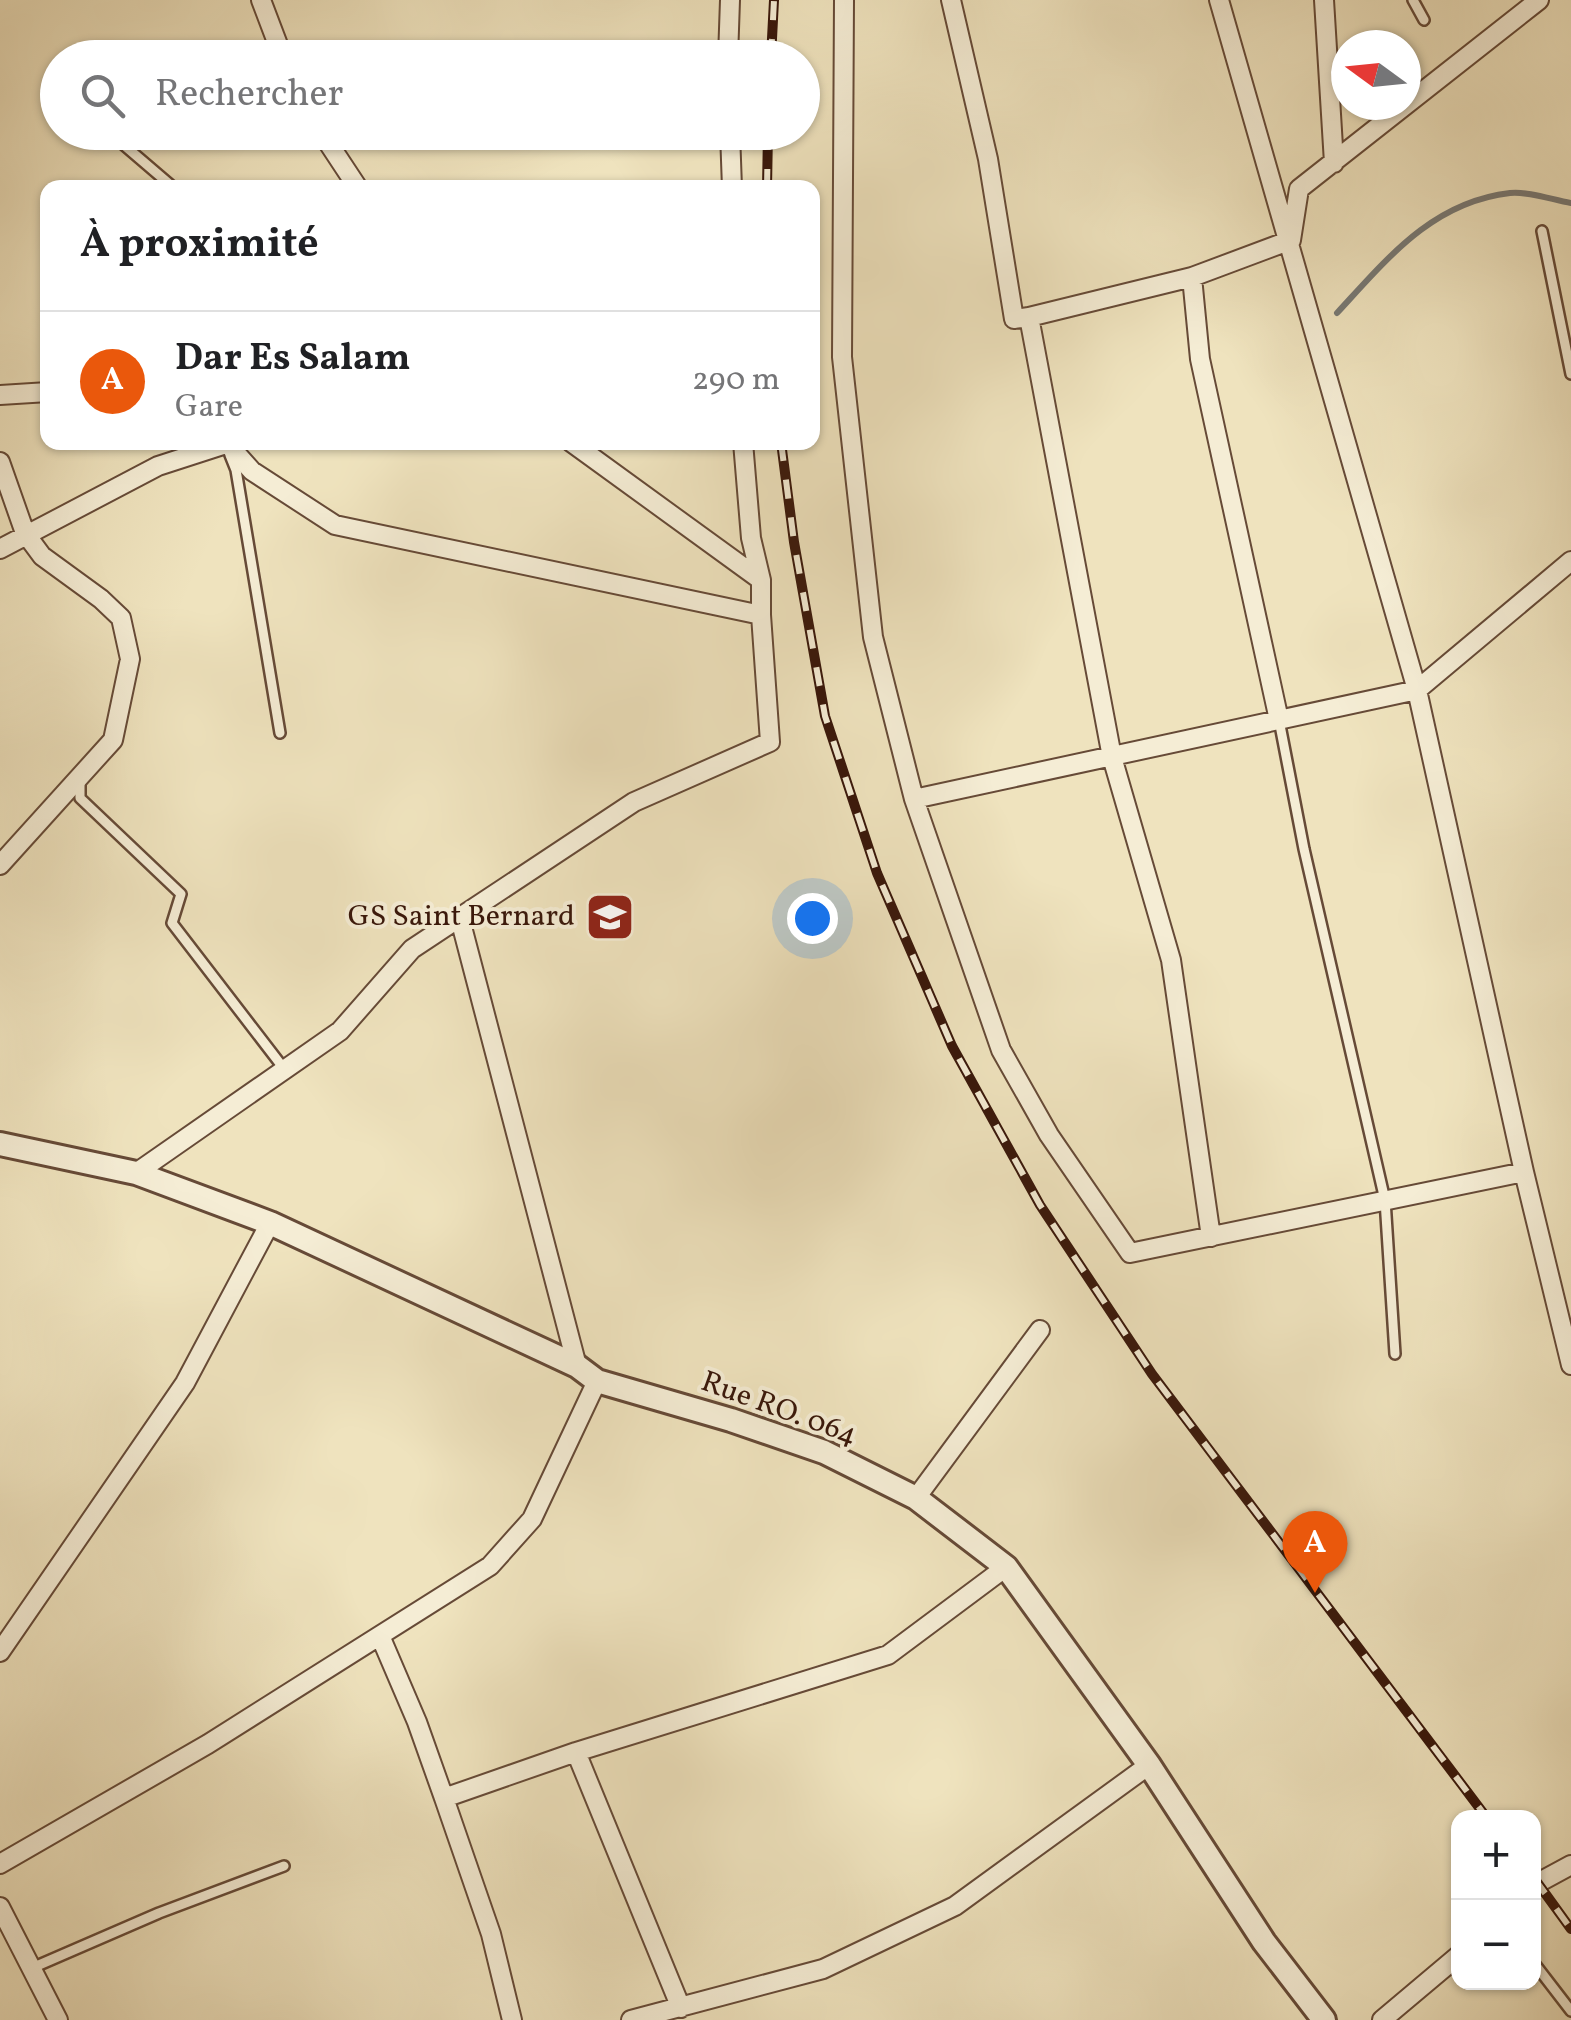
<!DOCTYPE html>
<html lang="fr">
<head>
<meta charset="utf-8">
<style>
	body { margin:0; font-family:Vollkorn,serif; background:#f6f6f6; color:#202124 }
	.controls { position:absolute; right:30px; bottom:30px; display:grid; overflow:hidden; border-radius:20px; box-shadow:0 2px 8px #0004 }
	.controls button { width:90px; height:90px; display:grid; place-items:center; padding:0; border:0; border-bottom:2px solid #e0e0e0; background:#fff; color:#202124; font:50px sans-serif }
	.compass { position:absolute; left:1331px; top:30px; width:90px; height:90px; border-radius:50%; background:#fff; box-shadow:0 2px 8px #0004; rotate:285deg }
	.you { position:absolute; left:812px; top:918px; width:35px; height:35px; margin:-25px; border:8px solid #fff; border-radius:50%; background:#1a73e8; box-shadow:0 0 0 15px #1a73e833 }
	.badge { display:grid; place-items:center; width:65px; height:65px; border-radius:50%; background:#ea580c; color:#fff; font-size:32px; font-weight:700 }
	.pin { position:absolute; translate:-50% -82px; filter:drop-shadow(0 2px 5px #0008) }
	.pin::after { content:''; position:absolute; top:52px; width:35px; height:30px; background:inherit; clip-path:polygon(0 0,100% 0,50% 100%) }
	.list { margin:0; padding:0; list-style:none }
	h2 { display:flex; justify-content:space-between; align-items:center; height:130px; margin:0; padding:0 40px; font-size:42px }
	h2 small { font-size:32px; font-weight:400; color:#757577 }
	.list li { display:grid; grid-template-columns:65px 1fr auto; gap:30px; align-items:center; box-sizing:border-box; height:140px; padding:0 40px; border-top:2px solid #e0e0e0 }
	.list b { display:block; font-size:38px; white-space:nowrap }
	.list p { margin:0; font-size:32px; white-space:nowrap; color:#757577 }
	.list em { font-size:32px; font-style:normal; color:#757577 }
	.icon { flex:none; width:55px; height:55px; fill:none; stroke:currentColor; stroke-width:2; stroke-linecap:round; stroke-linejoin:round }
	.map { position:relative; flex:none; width:1571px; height:2020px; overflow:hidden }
	.search { position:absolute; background:#fff; box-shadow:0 2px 8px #0004; left:40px; top:40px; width:780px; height:110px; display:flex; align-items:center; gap:25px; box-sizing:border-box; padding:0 35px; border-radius:55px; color:#757577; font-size:38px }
	.panel { position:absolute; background:#fff; box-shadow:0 2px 8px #0004; left:40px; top:180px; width:780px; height:270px; border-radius:20px }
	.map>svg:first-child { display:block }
</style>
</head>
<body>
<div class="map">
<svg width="1571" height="2020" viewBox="0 0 1571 2020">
	<rect width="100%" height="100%" fill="#efe3be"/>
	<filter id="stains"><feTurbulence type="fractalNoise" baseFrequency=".002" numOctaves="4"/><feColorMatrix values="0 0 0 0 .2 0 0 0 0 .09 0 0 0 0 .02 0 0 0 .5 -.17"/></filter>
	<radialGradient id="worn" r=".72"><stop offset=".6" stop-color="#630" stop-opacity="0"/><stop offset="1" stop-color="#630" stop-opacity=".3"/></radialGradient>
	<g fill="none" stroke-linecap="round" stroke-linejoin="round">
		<path stroke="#777975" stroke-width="6" d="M 1337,313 C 1387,259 1432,202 1510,193 C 1529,191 1553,200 1571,203"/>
		<g stroke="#664a37" stroke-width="14">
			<path id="service" d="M 1413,0 L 1424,20
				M 118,132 L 125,146 L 174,188
				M 1542,231 L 1571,374
				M 230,455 L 236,470 L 280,733
				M 1279,720 L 1304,849 L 1385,1200 L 1395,1354
				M 80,780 L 80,798 L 181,894 L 172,923 L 285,1070
				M 1534,1963 L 1571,2011
				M 32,1968 L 159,1913 L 284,1866"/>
		</g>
		<g stroke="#664a37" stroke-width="22">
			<path id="minor" d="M 261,0 L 283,58
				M 844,0 L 842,357 L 873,637 L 914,799 L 1001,1050 L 1049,1135 L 1130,1253 L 1524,1172
				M 951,0 L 988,159 L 1014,319 L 1029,317 L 1112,757 L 1171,960 L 1211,1237
				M 1219,0 L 1417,690 L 1524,1172 L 1571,1365
				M 1324,0 L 1334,163
				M 728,58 L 730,0
				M 321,132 L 358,188
				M 730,132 L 732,188
				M 1192,277 L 1200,359 L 1279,720
				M 1029,317 L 1192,277 L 1291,240 L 1299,189 L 1539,0
				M 0,395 L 48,392
				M 226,442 L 252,471 L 335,525 L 761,615
				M 743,442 L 751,538 L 761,580
				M 0,462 L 25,533 L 42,556 L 101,599 L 121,618 L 130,659 L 113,740 L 0,865
				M 0,549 L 158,466 L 226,444
				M 914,799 L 1417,690 L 1571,561
				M 460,919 L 577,1366
				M 136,1173 L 340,1031 L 412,949 L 634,802 L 770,742 L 761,615 L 761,580 L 571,442
				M 916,1498 L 1040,1330
				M 381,1638 L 417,1722 L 444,1798 L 576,1752 L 888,1655 L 1006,1567
				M 0,1652 L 185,1383 L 270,1223
				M 576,1752 L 681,2008
				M 444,1798 L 491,1934 L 512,2020
				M 0,1864 L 208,1744 L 490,1566 L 532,1519 L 597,1381
				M 1534,1885 L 1571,1865
				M 0,1907 L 58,2020
				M 631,2020 L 823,1969 L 955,1906 L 1149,1765
				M 1382,2020 L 1458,1956"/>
		</g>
		<g stroke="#664a37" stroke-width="28">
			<path id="tertiary" d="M 0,1144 L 136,1173 L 270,1223 L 577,1366 L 597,1381 L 731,1420 L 824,1452 L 916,1498 L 1006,1567 L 1149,1765 L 1264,1942 L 1324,2020"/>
		</g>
		<use href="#service" stroke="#f5edd5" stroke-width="9"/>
		<use href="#minor" stroke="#f5edd5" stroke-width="18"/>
		<use href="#tertiary" stroke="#f5edd5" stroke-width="22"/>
		<g stroke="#39170a" stroke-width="10">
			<path id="rail" d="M 771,58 L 774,0
				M 767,188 L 768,132
				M 781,442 L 794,542 L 825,716 L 877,873 L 952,1046 L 1040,1205 L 1152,1374 L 1487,1818
				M 1534,1878 L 1571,1929"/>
		</g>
		<use href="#rail" stroke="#f5edd5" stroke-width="6" stroke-dasharray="19" stroke-linecap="butt"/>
	</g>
	<defs>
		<g id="school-square" transform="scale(2.5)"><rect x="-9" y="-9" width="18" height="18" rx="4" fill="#8f2418" stroke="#f5edd5"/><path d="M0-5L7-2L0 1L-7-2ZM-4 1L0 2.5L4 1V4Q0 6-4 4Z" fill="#fff"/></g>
	</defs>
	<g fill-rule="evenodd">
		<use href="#school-square" x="610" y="917"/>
	</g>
	<g text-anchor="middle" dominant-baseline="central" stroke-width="8" stroke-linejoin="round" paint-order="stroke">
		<g font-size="30" fill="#39170a" stroke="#f5edd5" text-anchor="end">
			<text x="575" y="917">GS Saint Bernard</text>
		</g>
		<g font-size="30" fill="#39170a" stroke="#f5edd5">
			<text transform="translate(779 1409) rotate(20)">Rue RO. 064</text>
		</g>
	</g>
	<rect width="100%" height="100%" filter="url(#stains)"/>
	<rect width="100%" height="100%" fill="url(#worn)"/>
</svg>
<div class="controls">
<button>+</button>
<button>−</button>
</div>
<svg class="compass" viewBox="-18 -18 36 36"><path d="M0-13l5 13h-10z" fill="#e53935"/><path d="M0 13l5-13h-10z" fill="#757577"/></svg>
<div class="you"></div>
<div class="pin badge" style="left:1315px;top:1593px">A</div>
<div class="search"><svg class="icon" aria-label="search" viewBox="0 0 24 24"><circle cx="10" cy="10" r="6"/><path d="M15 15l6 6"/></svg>Rechercher</div>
<section class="panel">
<h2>À proximité<small></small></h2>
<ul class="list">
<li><span class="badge">A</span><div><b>Dar Es Salam</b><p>Gare</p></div><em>290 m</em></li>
</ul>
</section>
</div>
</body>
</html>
